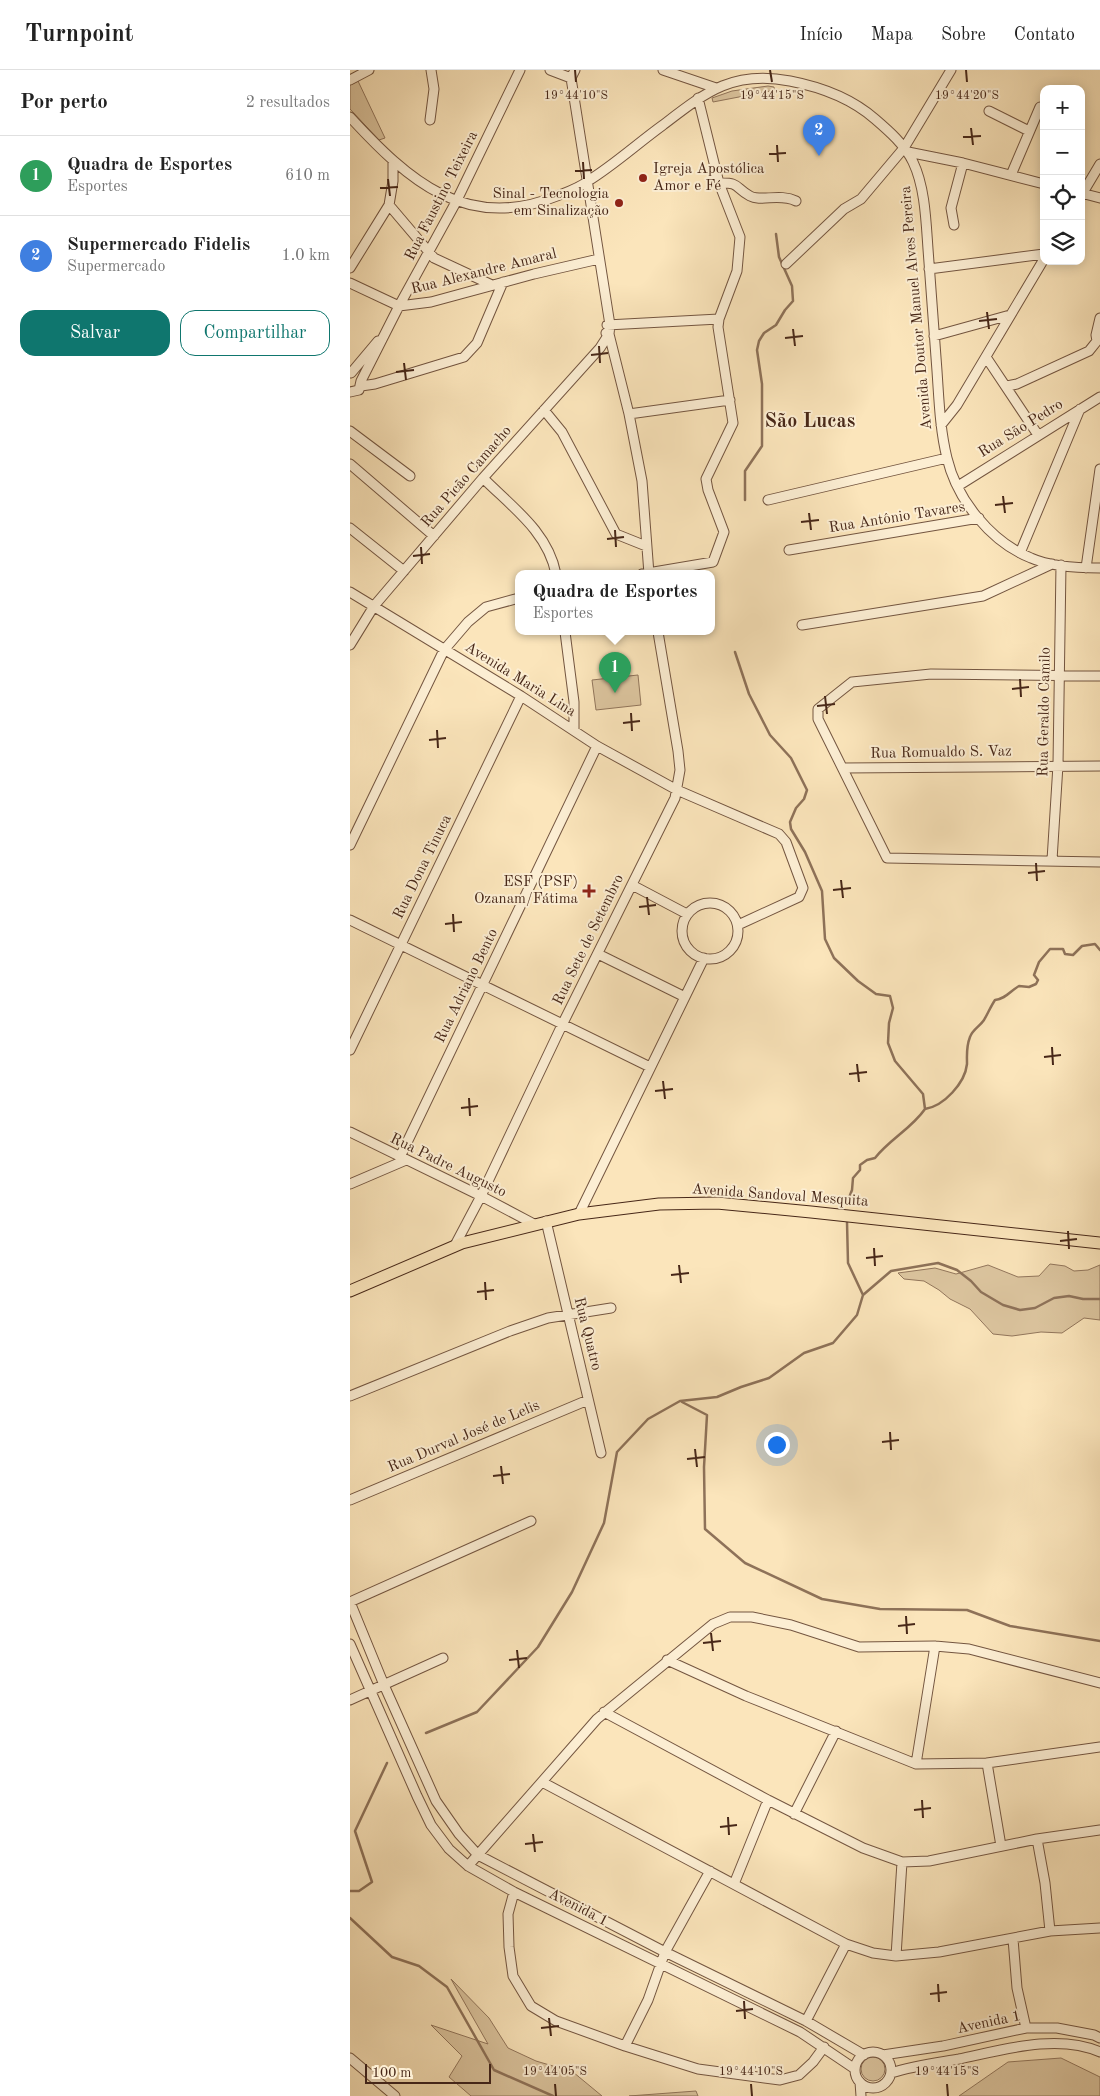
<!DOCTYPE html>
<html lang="pt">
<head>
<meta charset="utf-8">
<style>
	body { margin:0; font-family:"Old Standard TT",serif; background:#f6f6f6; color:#222 }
	.controls { position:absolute; right:15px; top:15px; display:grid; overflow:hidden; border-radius:10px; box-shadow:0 2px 12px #0003 }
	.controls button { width:45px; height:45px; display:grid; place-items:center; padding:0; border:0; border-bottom:1px solid #e0e0e0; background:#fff; color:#222; font:25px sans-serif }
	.scale { position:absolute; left:15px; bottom:12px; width:126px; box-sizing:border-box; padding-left:5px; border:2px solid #472718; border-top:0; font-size:14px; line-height:18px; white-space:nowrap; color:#472718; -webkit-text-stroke:4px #fceed3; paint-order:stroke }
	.you { position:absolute; left:426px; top:1374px; width:18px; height:18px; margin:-12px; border:4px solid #fff; border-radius:50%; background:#1a73e8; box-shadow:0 0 0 8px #1a73e833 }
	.badge { display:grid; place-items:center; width:32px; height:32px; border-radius:50%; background:#0f766e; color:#fff; font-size:16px; font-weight:700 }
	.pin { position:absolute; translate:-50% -41px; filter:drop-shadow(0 1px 2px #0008) }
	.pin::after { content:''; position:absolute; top:26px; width:18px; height:15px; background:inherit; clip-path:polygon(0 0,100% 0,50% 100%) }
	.popup { position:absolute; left:165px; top:500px; width:200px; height:65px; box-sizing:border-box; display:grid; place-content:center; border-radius:10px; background:#fff; filter:drop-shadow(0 1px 4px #0005); font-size:16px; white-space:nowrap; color:#767676 }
	.popup b { font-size:19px; color:#222 }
	.popup::after { content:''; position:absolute; left:50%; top:100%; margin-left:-10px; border:10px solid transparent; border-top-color:#fff }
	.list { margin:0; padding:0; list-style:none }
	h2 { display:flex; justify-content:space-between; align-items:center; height:65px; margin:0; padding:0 20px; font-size:21px }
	h2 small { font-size:16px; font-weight:400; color:#767676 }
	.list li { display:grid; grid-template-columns:32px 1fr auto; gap:15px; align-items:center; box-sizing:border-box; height:80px; padding:0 20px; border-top:1px solid #e0e0e0 }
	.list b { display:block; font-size:19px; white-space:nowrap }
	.list p { margin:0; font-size:16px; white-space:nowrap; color:#767676 }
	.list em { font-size:16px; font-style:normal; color:#767676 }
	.actions { display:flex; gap:10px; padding:15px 20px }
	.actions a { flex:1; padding:11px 0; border:1px solid #0f766e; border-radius:15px; text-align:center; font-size:18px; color:#0f766e }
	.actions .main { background:#0f766e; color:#fff }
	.icon { flex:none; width:28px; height:28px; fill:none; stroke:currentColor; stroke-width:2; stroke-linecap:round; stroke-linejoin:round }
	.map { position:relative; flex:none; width:750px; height:2026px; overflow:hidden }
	header { display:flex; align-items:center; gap:30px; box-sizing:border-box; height:70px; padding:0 25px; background:#fff; border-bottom:1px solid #e0e0e0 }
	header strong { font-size:24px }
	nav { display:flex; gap:28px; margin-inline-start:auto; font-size:18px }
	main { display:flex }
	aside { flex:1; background:#fff }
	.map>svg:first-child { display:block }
</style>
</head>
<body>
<header>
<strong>Turnpoint</strong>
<nav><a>Início</a><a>Mapa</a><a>Sobre</a><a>Contato</a></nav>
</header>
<main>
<aside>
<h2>Por perto<small>2 resultados</small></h2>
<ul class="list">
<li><span class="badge" style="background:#2e9e5b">1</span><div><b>Quadra de Esportes</b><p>Esportes</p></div><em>610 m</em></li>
<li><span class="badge" style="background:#3f7fe0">2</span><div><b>Supermercado Fidelis</b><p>Supermercado</p></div><em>1.0 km</em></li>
</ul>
<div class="actions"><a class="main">Salvar</a><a>Compartilhar</a></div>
</aside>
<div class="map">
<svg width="750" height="2026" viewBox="0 0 750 2026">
	<rect width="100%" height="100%" fill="#fbe5bb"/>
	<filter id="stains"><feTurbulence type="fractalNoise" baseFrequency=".004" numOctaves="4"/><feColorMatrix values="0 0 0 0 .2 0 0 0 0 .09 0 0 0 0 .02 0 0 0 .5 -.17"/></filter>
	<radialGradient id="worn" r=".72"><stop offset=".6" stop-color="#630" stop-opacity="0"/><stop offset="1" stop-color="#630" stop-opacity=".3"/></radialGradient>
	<path fill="#dcc59f" stroke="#92765c" d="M 8,11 L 35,68 L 29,70 L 0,39 L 0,15 Z
		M 418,16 L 424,17 L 425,24 L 421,24 L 420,21 L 363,32 L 362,28 L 382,21 Z
		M 288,605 L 291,635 L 246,640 L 242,610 Z
		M 700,1194 L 715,1196 L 724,1201 L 738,1200 L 750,1195 L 750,1250 L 734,1248 L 712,1263 L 691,1262 L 662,1266 L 643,1264 L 620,1239 L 600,1229 L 589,1220 L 574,1211 L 554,1209 L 548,1203 L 585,1198 L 606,1204 L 638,1195 L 668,1207 L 689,1206 Z
		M 101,1909 L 139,1948 L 158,1978 L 186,1991 L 223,2002 L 252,2026 L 121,2026 L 99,2007 L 112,1986 L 81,1955 L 138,1974 Z
		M511 1999a12 12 0 1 1 24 0a12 12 0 1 1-24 0Z
		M 711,1988 L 750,2007 L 750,2026 L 609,2026 L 658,1992 Z
		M 346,2021 L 348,2026 L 279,2026 Z"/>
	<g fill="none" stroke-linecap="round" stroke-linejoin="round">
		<path stroke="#8e7259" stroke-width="2.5" d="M 395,430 L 395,401 L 412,376 L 412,314 L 407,280 L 409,271 L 414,263 L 426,255 L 435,240 L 443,231 L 442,216 L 429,187 L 426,164
			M 385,582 L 399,624 L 420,665 L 441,688 L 457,720 L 454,729 L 446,738 L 440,752 L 441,759 L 455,782 L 472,821 L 475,869 L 484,888 L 508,911 L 526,924 L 540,926 L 543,938 L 539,953 L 538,973 L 545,991 L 573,1024 L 575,1039
			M 497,1133 L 502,1120 L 503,1108 L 510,1100 L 510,1095 L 517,1090 L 525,1088 C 539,1070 562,1058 575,1039 C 594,1036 615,1013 617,994 C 617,984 616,977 620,967 C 622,960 630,956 634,950 C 638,943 641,936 645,930 C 656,929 660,921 669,916 L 679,917 L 686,914 L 688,910 L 684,905 L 689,892 L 700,879 L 713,879 L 715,884 L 723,885 L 732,876 L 745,874 L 750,880
			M 513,1225 L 541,1201 L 588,1193 L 607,1200 L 621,1211 L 631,1222 L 653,1235 L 670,1240 L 685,1238 L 704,1228 L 719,1226 L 733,1229 L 750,1229
			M 332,1332 L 357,1345 L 354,1397 L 355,1459 L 395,1493 L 472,1529 L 530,1539 L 617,1540 L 660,1556 L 750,1571
			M 76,1663 L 127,1642 L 188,1577 L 222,1522 L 254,1453 L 267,1382 L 298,1349 L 330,1331 L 367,1327 L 391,1317 L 419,1308 L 454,1283 L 483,1273 L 507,1245 L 513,1225 L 498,1193 L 497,1152
			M 0,1821 L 9,1821 L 22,1812 L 5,1761 L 37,1693
			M 0,1848 L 42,1887 L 69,1896 L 97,1917 L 144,2000 L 203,2026"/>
		<g stroke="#745641" stroke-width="11">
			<path id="minor" d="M 200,0 L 221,8 L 225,0
				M 313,0 L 366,18
				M 0,10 L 19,0
				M 639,41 L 679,61
				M 0,47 C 58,110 116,163 207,126 C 217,122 229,118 238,111 C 264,95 288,73 313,55 C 356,22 383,0 440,11 C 471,17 501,28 525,49 C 539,61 555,75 563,92 C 575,117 576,151 578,179 C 581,220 584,260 587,301 C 589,330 590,360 597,388 C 607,430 641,472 681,488 C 701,497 728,498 750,498
				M 80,50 L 84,19 L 81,0
				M 558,82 L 613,93 L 694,114
				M 661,105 L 690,37
				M 369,113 C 390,112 385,118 400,126 C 411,132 430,123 446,131
				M 731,123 L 750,128
				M 731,126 L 750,94
				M 39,135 L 84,188 L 142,215
				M 604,155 L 601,138 L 613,93
				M 436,194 L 494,139 L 511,129 L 554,78 L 601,0
				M 0,198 L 39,135 L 43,111 L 43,91
				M 579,199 L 694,184
				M 0,213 L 49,236 L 81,232 L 184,204 L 249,189
				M 257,255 L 369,249
				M 256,263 L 259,264 L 279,344 L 292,411 L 299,504
				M 584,266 L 660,245
				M 636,287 L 688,365
				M 1,303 L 28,271
				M 11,311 L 49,236 L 106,132 L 170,0
				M 11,316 L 25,314 L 114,287 L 127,273 L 153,212
				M 657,316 L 667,314 L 739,281 L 747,271 L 746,265 L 750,248
				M 0,322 L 9,320 L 11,311
				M 194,340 L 212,362 L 266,464 L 296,476
				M 279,344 L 380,330
				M 591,355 L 607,335 L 694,189
				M 0,361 L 60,406
				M 0,394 L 84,466
				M 133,408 C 162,437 198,462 206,504
				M 608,416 L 750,327
				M 418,430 L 597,388
				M 0,458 L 54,501
				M 439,480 L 629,448
				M 670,483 L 730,339
				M 736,498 L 750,399
				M 292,504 L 363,492 L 374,462 L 358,420 L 356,409 L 383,353 L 368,257 L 369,249 L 387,201 L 390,167 L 369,113 L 348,28
				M 0,522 L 171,626 L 247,676 L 327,720 L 429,764 L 436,772 L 453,818 L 449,827 L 388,855
				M 452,555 L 633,526 L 702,494
				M 215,562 L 224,632 L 224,660
				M 0,575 L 24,536 L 133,408 L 250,278 L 259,264 L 260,255 L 221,8
				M 750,606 L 581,604 L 502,612 L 468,639 L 468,649 L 537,788 L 750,792
				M 493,698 L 750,696
				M 0,775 L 94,580 L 118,552 L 136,537 L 169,528
				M 702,790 L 708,695 L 711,495
				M 282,815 L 337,844
				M332 861a28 28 0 1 1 56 0a28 28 0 1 1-56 0Z
				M 0,850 L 300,997
				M 248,884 L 335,927
				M 0,980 L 171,626
				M 0,1062 L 131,1126 L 184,1154
				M 50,1087 L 247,676
				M 0,1114 L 56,1090
				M 229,1144 L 354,888
				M 196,1151 L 251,1383
				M 104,1177 L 131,1126 L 212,955 L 325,728 L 330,700 L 328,681 L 308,562
				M 0,1326 L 160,1261 L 198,1248 L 261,1238
				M 0,1430 L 238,1330
				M 0,1532 L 34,1615 L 86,1731 L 109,1764 L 128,1785 L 315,1882 L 456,1951 L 514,1985
				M 0,1532 L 181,1451
				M 0,1574 L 67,1726 L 81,1755 L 99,1779 L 118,1796 L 164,1822 L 450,1962 L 505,1999
				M 317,1590 L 396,1626 L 566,1694 L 637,1693 L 750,1677
				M 0,1630 L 93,1588
				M 254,1642 L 418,1730 L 513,1778 L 552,1792 L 579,1791 L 687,1769 L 750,1760
				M 637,1693 L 651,1776
				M 566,1694 L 585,1576
				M 192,1712 L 496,1874 L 523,1883 L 546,1886 L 589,1882 L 700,1861 L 750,1858
				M 444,1744 L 486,1661
				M 687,1769 L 695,1813 L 700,1861
				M 118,1796 L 247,1649 L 363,1554 L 380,1547 L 402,1547 L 441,1555 L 509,1577 L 585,1576 L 619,1579 L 750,1613
				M 384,1814 L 418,1730
				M 164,1822 L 158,1844 L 159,1877 L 163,1906 L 181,1936 L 206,1951 L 275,1976 L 348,1999 L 430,2010 L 449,2005 L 463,1992 L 474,1977
				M 663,1869 L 667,1918 L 676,1958
				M 546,1886 L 552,1792
				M 456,1951 L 496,1874
				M 275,1976 L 298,1930 L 315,1882 L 360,1801
				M505 2000a18 18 0 1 1 36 0a18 18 0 1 1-36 0Z
				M 533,1985 L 593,1976 L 676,1958 L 707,1958 L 744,1965 L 750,1968
				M 0,1988 L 45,2026
				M 541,2003 C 563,1996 586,1993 609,1989 C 652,1980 708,1963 750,1982
				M 510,2012 L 511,2026"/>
		</g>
		<g stroke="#472718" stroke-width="13">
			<path id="major" d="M 0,1221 L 112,1173 L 229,1144 L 309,1134 L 367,1133 L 461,1142 L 750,1173"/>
		</g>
		<use href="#minor" stroke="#fceed3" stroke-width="9"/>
		<use href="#major" stroke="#fbe5bb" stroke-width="11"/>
	</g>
	<path fill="none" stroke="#472718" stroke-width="2" d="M 225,0 L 226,12M 420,0 L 422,12M 616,0 L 617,12M 621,58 L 623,75M 613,67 L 631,66M 427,75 L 428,92M 419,84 L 436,83M 233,92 L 234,109M 225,101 L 242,100M 38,109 L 40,126M 30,118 L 48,117M 637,242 L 639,259M 629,251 L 647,249M 443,259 L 445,276M 435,268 L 453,266M 249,276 L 250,293M 241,285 L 258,283M 54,293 L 56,310M 46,302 L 64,300M 653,426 L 655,443M 645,435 L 663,433M 459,443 L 461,460M 451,452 L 469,450M 265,460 L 266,477M 257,469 L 274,467M 71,477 L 72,494M 63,486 L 80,484M 670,609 L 671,627M 662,619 L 679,617M 475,626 L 477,644M 467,636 L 485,634M 281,643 L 282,661M 273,653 L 290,651M 87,660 L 88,678M 79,670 L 96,668M 686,793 L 687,811M 678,803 L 695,801M 491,810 L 493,828M 483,820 L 501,818M 297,827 L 299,845M 289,837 L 306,835M 103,844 L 104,862M 95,854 L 112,852M 702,977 L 703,995M 694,987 L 711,985M 507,994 L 509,1012M 499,1004 L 517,1002M 313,1011 L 315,1029M 305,1021 L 323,1019M 119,1028 L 120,1046M 111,1038 L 128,1036M 718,1161 L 719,1179M 710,1171 L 727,1169M 524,1178 L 525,1196M 516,1188 L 533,1186M 329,1195 L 331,1213M 321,1205 L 339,1203M 135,1212 L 136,1230M 127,1222 L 144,1220M 540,1362 L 541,1380M 532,1372 L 549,1370M 345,1379 L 347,1397M 337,1389 L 355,1387M 151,1396 L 153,1414M 143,1406 L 160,1404M 556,1546 L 557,1564M 548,1556 L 565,1554M 361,1563 L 363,1581M 353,1573 L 371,1571M 167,1580 L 169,1598M 159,1590 L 177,1588M 572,1730 L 573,1748M 564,1740 L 581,1738M 378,1747 L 379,1765M 370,1757 L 387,1755M 183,1764 L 185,1782M 175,1774 L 193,1772M 588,1914 L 589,1932M 580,1924 L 597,1922M 394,1931 L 395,1949M 386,1941 L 403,1939M 199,1948 L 201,1966M 191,1958 L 209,1956M 205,2014 L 206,2026M 401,2014 L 402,2026M 597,2014 L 598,2026"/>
	<g fill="#8f2418" stroke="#fceed3" stroke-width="2">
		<circle cx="293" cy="108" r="5"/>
		<circle cx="269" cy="133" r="5"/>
		<path d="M236.5 813.5h5v5h5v5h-5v5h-5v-5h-5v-5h5z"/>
	</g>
	<g text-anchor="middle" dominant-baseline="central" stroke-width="4" stroke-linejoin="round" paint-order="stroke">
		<g font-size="15" fill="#472718" stroke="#fceed3" text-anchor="end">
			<text x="303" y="99" text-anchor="start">Igreja Apostólica<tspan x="303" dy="17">Amor e Fé</tspan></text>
			<text x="259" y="124">Sinal - Tecnologia<tspan x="259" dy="17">em Sinalização</tspan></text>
			<text x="228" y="812">ESF (PSF)<tspan x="228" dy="17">Ozanam/Fátima</tspan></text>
		</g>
		<g font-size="15" fill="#472718" stroke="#fceed3">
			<text transform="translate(92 126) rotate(-63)">Rua Faustino Teixeira</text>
			<text transform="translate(134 202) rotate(-14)">Rua Alexandre Amaral</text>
			<text transform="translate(567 238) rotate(-95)">Avenida Doutor Manuel Alves Pereira</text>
			<text transform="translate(671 359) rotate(-32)">Rua São Pedro</text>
			<text transform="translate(117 407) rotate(-49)">Rua Picão Camacho</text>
			<text transform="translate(547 448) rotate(-9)">Rua Antônio Tavares</text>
			<text transform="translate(170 610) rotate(32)">Avenida Maria Lina</text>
			<text transform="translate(695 642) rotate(-89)">Rua Geraldo Camilo</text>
			<text transform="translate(591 683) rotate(-1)">Rua Romualdo S. Vaz</text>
			<text transform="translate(73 797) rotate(-64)">Rua Dona Tinuca</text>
			<text transform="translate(239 870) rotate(-64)">Rua Sete de Setembro</text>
			<text transform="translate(117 916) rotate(-64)">Rua Adriano Bento</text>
			<text transform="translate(98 1096) rotate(26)">Rua Padre Augusto</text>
			<text transform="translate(430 1126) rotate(4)">Avenida Sandoval Mesquita</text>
			<text transform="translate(237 1264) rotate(76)">Rua Quatro</text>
			<text transform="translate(114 1367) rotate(-23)">Rua Durval José de Lelis</text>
			<text transform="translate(228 1838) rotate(27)">Avenida 1</text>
			<text transform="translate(639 1953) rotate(-12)">Avenida 1</text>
		</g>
		<g font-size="20" font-weight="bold" fill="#472718" stroke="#fceed3">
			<text x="460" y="352">São Lucas</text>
		</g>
	</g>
	<g font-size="12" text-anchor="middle" fill="#472718" stroke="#fceed3" stroke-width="4" stroke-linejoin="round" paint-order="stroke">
		<text x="226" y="29">19°44'10"S</text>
		<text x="422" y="29">19°44'15"S</text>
		<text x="617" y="29">19°44'20"S</text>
		<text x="205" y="2005">19°44'05"S</text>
		<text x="401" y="2005">19°44'10"S</text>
		<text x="597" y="2005">19°44'15"S</text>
	</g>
	<rect width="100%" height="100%" filter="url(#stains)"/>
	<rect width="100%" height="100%" fill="url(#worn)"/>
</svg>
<div class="controls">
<button>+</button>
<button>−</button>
<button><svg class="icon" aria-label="locate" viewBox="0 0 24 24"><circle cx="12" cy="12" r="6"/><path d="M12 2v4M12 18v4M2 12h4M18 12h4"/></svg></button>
<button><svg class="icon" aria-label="layers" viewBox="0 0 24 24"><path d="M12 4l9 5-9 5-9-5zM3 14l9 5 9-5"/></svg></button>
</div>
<div class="scale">100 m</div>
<div class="you"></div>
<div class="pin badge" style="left:265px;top:623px;background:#2e9e5b">1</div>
<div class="popup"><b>Quadra de Esportes</b>Esportes</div>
<div class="pin badge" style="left:469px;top:86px;background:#3f7fe0">2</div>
</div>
</main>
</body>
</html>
